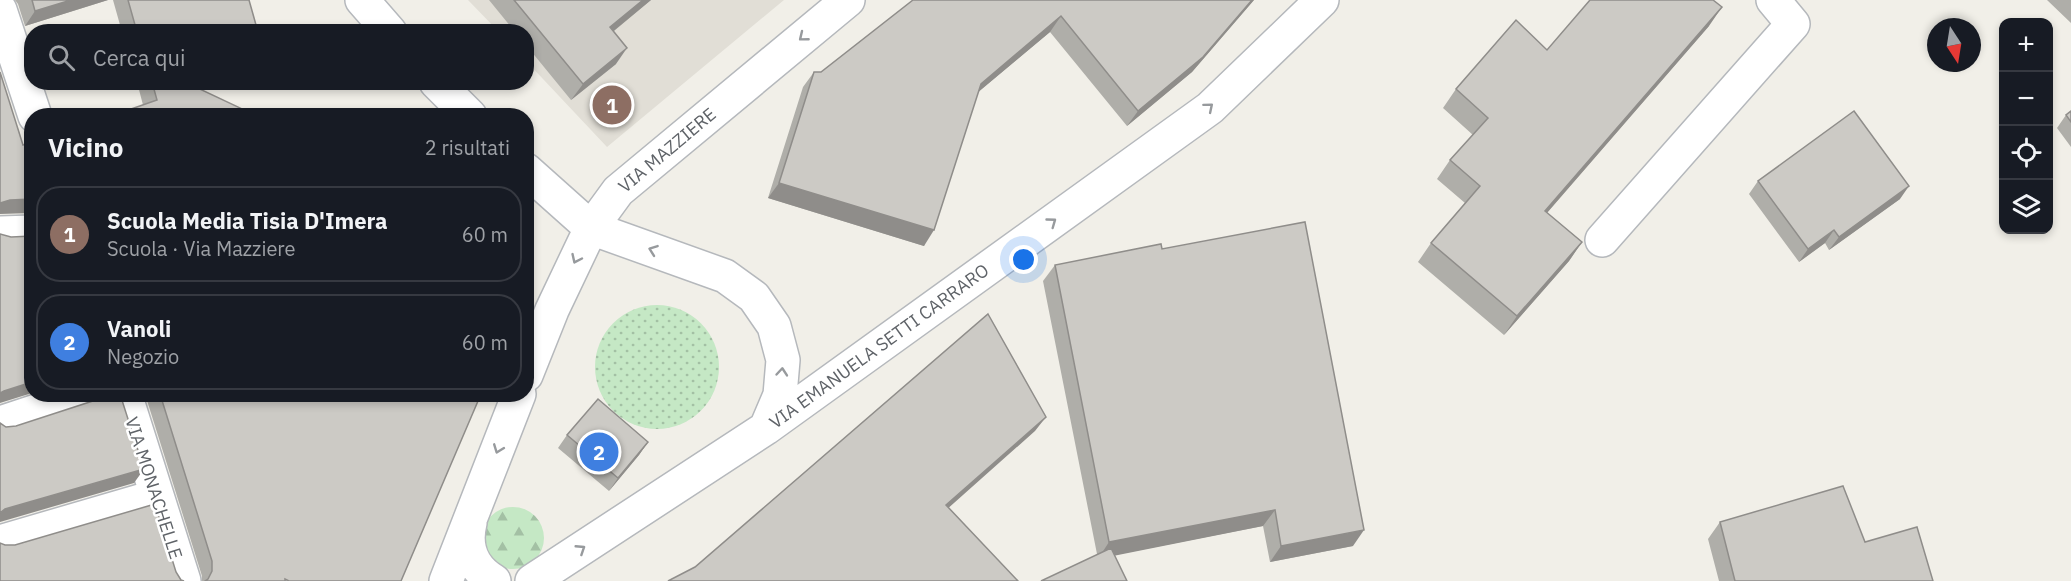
<!DOCTYPE html>
<html lang="it">
<head>
<meta charset="utf-8">
<style>
	body { margin:0; font-family:"IBM Plex Sans",sans-serif; background:#20242c; color:#f1f3f6 }
	.controls { position:absolute; right:18px; top:18px; display:grid; overflow:hidden; border-radius:12px; box-shadow:0 3px 9px #0003 }
	.controls button { width:54px; height:54px; display:grid; place-items:center; padding:0; border:0; border-bottom:2px solid #363941; background:#171b24; color:#f1f3f6; font:30px sans-serif }
	.compass { position:absolute; left:1927px; top:18px; width:54px; height:54px; border-radius:50%; background:#171b24; box-shadow:0 3px 9px #0003; rotate:168deg }
	.you { position:absolute; left:1024px; top:260px; width:21px; height:21px; margin:-15px; border:4px solid #fff; border-radius:50%; background:#1a73e8; box-shadow:0 0 0 9px #1a73e833 }
	.badge { display:grid; place-items:center; width:39px; height:39px; border-radius:50%; background:#7c3aed; color:#fff; font-size:20px; font-weight:700 }
	.pin { position:absolute; translate:-50% -50%; border:3px solid #fff; box-shadow:0 2px 6px #0006 }
	.list { margin:0; padding:0; list-style:none }
	h2 { display:flex; justify-content:space-between; align-items:center; height:78px; margin:0; padding:0 24px; font-size:26px }
	h2 small { font-size:20px; font-weight:400; color:#9ea1a6 }
	.list li { display:grid; grid-template-columns:39px 1fr auto; gap:18px; align-items:center; box-sizing:border-box; height:96px; margin:0 12px 12px; padding:0 12px; border:2px solid #363941; border-radius:24px }
	.list b { display:block; font-size:22px; white-space:nowrap }
	.list p { margin:0; font-size:20px; white-space:nowrap; color:#9ea1a6 }
	.list em { font-size:20px; font-style:normal; color:#9ea1a6 }
	.icon { flex:none; width:33px; height:33px; fill:none; stroke:currentColor; stroke-width:2; stroke-linecap:round; stroke-linejoin:round }
	.map { position:relative; flex:none; width:2071px; height:581px; overflow:hidden }
	.search { position:absolute; background:#171b24; box-shadow:0 3px 9px #0003; left:24px; top:24px; width:510px; height:66px; display:flex; align-items:center; gap:15px; box-sizing:border-box; padding:0 21px; border-radius:24px; color:#9ea1a6; font-size:22px }
	.panel { position:absolute; background:#171b24; box-shadow:0 3px 9px #0003; left:24px; top:108px; width:510px; height:294px; border-radius:24px }
	.map>svg:first-child { display:block }
</style>
</head>
<body>
<div class="map">
<svg width="2071" height="581" viewBox="0 0 2071 581">
	<defs>
		<pattern id="grass-dots" width="8" height="8" patternUnits="userSpaceOnUse" patternTransform="scale(1.5)"><rect width="8" height="8" fill="#c5e8c5"/><path d="M2 2h.1M6 6h.1" fill="none" stroke="#a3c0a4" stroke-width="1.8" stroke-linecap="round"/></pattern>
		<pattern id="forest-firs" width="22" height="20" patternUnits="userSpaceOnUse" patternTransform="scale(1.5)"><rect width="22" height="20" fill="#c5e8c5"/><path d="M5 1l3.5 6h-7zM16 11l3.5 6h-7z" fill="#a3c0a4"/></pattern>
	</defs>
	<rect width="100%" height="100%" fill="#f1efe8"/>
	<path fill="#e1ded6" d="M 468,0 L 784,0 L 607,147 L 527,62 L 526,32 L 498,31 Z"/>
	<path fill="url(#grass-dots)" d="M595 367a62 62 0 1 1 124 0a62 62 0 1 1-124 0Z"/>
	<path fill="url(#forest-firs)" d="M482 538a31 31 0 1 1 62 0a31 31 0 1 1-62 0Z"/>
	<g fill="none" stroke-linecap="round" stroke-linejoin="round">
		<g stroke="#b5b8bc" stroke-width="36">
			<path id="minor" d="M 362,0 L 390,32
				M 0,10 L 35,116
				M 436,82 L 470,116
				M 526,170 L 591,228 L 725,276 L 754,297 L 774,326 L 783,360 L 780,395 L 766,428
				M 0,233 L 32,232
				M 1602,240 L 1793,24 L 1773,0
				M 526,375 L 552,310 L 591,228 L 618,191 L 848,0
				M 125,394 L 184,581
				M 0,423 L 88,394
				M 470,523 C 464,548 472,568 494,581
				M 0,542 L 157,496
				M 446,581 L 519,394
				M 532,581 L 766,428 L 1210,108 L 1322,0"/>
		</g>
		<use href="#minor" stroke="#fff" stroke-width="33"/>
	</g>
	<path fill="#afaea9" d="M 15,0 L 108,0 L 25,26 L 18,4 Z
		M 113,0 L 249,0 L 258,32 L 122,32 Z
		M 489,0 L 651,0 L 614,31 L 616,64 L 571,100 L 526,45 L 526,32 L 515,32 Z
		M 913,0 L 1254,0 L 1192,72 L 1127,126 L 1050,32 L 978,92 L 924,246 L 768,198 L 803,87 L 814,72 L 821,72 Z
		M 2047,0 L 2071,0 L 2071,23 Z
		M 1709,26 L 1547,213 L 1582,242 L 1569,261 L 1504,335 L 1418,262 L 1431,243 L 1465,203 L 1437,179 L 1450,160 L 1473,135 L 1443,108 L 1456,89 L 1547,50 Z
		M 137,82 L 212,82 L 143,105 Z
		M 2071,111 L 2071,147 L 2057,128 L 2066,115 Z
		M 1758,181 L 1900,199 L 1829,250 L 1825,243 L 1799,262 L 1749,194 Z
		M 1162,249 L 1353,546 L 1270,562 L 1263,526 L 1114,555 L 1097,554 L 1043,281 L 1055,265 Z
		M 145,394 L 481,394 L 401,581 L 202,581 L 202,576 Z
		M 567,435 L 648,442 L 639,455 L 609,491 L 558,448 Z
		M 1720,522 L 1865,542 L 1933,581 L 1719,581 L 1708,539 Z"/>
	<path fill="#8f8d8a" d="M 71,0 L 108,0 L 25,26 L 35,11 Z
		M 643,0 L 651,0 L 599,43 L 610,27 Z
		M 1252,0 L 1254,0 L 1192,72 L 1127,126 L 1138,111 Z
		M 1722,7 L 1709,26 L 1532,230 L 1545,211 Z
		M 1061,16 L 1050,32 L 970,99 L 981,84 Z
		M 627,48 L 616,64 L 571,100 L 583,84 Z
		M 179,82 L 212,82 L 170,95 Z
		M 779,183 L 934,230 L 924,246 L 768,198 Z
		M 1909,186 L 1900,199 L 1829,250 L 1839,237 Z
		M 32,199 L 31,213 L 0,214 L 0,203 L 1,202 L 10,200 Z
		M 1834,230 L 1825,243 L 1799,262 L 1808,249 Z
		M 1582,242 L 1569,261 L 1504,335 L 1517,316 Z
		M 32,382 L 32,393 L 0,403 L 0,393 L 4,391 Z
		M 1046,417 L 1035,431 L 936,519 L 946,505 Z
		M 648,442 L 639,455 L 609,491 L 618,478 Z
		M 144,469 L 134,483 L 0,522 L 0,513 L 5,509 Z
		M 1275,510 L 1263,526 L 1098,559 L 1109,542 Z
		M 1364,530 L 1353,546 L 1270,562 L 1281,546 Z"/>
	<path fill="#cccac5" stroke="#8f8d8a" stroke-width="1.5" d="M 32,0 L 71,0 L 35,11 Z
		M 128,0 L 249,0 L 258,32 L 137,32 Z
		M 514,0 L 643,0 L 610,27 L 627,48 L 583,84 Z
		M 913,0 L 1252,0 L 1203,57 L 1138,111 L 1061,16 L 981,84 L 934,230 L 779,183 L 814,72 L 821,72 Z
		M 1590,0 L 1713,0 L 1722,7 L 1545,211 L 1582,242 L 1517,316 L 1431,243 L 1480,186 L 1450,160 L 1488,118 L 1456,89 L 1516,20 L 1547,50 Z
		M 0,72 L 23,145 L 32,142 L 32,199 L 10,200 L 0,203 Z
		M 152,82 L 185,82 L 257,116 L 111,116 L 157,100 Z
		M 1854,111 L 1909,186 L 1839,237 L 1834,230 L 1808,249 L 1758,181 Z
		M 2071,111 L 2071,122 L 2066,115 Z
		M 1305,222 L 1364,530 L 1281,546 L 1275,510 L 1109,542 L 1055,265 L 1161,244 L 1162,249 Z
		M 0,234 L 11,237 L 32,236 L 32,382 L 4,391 L 0,393 Z
		M 988,314 L 1046,417 L 946,505 L 1018,581 L 668,581 L 695,567 Z
		M 108,394 L 120,394 L 144,469 L 5,509 L 0,513 L 0,423 L 6,427 L 16,426 L 105,397 Z
		M 160,394 L 481,394 L 401,581 L 289,581 L 285,579 L 285,581 L 205,581 L 208,579 L 212,571 L 212,561 Z
		M 598,399 L 648,442 L 618,478 L 567,435 Z
		M 1843,486 L 1865,542 L 1917,527 L 1933,581 L 1735,581 L 1720,522 Z
		M 155,504 L 176,572 L 181,580 L 184,581 L 0,581 L 0,543 L 5,545 L 15,545 Z
		M 1111,548 L 1127,581 L 1041,581 Z"/>
	<defs><path id="oneway-chevron" d="M-2-3.5L2.5 0L-2 3.5" fill="none" stroke-width="1.6" stroke-linecap="round" stroke-linejoin="round" transform="scale(1.5)"/></defs>
	<g stroke="#979a9d">
		<use href="#oneway-chevron" transform="translate(803 37) rotate(141)"/>
		<use href="#oneway-chevron" transform="translate(1209 107) rotate(-40)"/>
		<use href="#oneway-chevron" transform="translate(1052 222) rotate(-36)"/>
		<use href="#oneway-chevron" transform="translate(653 250) rotate(-160)"/>
		<use href="#oneway-chevron" transform="translate(576 259) rotate(115)"/>
		<use href="#oneway-chevron" transform="translate(782 372) rotate(-85)"/>
		<use href="#oneway-chevron" transform="translate(498 449) rotate(111)"/>
		<use href="#oneway-chevron" transform="translate(581 549) rotate(-33)"/>
	</g>
	<g text-anchor="middle" dominant-baseline="central" stroke-width="5" stroke-linejoin="round" paint-order="stroke">
		<g font-size="18" fill="#5f6368" stroke="#fff">
			<text transform="translate(667 150) rotate(-40)">VIA MAZZIERE</text>
			<text transform="translate(879 346) rotate(-36)">VIA EMANUELA SETTI CARRARO</text>
			<text transform="translate(154 488) rotate(72)">VIA MONACHELLE</text>
		</g>
	</g>
</svg>
<div class="controls">
<button>+</button>
<button>−</button>
<button><svg class="icon" aria-label="locate" viewBox="0 0 24 24"><circle cx="12" cy="12" r="6"/><path d="M12 2v4M12 18v4M2 12h4M18 12h4"/></svg></button>
<button><svg class="icon" aria-label="layers" viewBox="0 0 24 24"><path d="M12 4l9 5-9 5-9-5zM3 14l9 5 9-5"/></svg></button>
</div>
<svg class="compass" viewBox="-18 -18 36 36"><path d="M0-13l5 13h-10z" fill="#e53935"/><path d="M0 13l5-13h-10z" fill="#9ea1a6"/></svg>
<div class="you"></div>
<div class="pin badge" style="left:612px;top:105px;background:#8d6e63">1</div>
<div class="pin badge" style="left:599px;top:452px;background:#3f7fe0">2</div>
<div class="search"><svg class="icon" aria-label="search" viewBox="0 0 24 24"><circle cx="10" cy="10" r="6"/><path d="M15 15l6 6"/></svg>Cerca qui</div>
<section class="panel">
<h2>Vicino<small>2 risultati</small></h2>
<ul class="list">
<li><span class="badge" style="background:#8d6e63">1</span><div><b>Scuola Media Tisia D'Imera</b><p>Scuola · Via Mazziere</p></div><em>60 m</em></li>
<li><span class="badge" style="background:#3f7fe0">2</span><div><b>Vanoli</b><p>Negozio</p></div><em>60 m</em></li>
</ul>
</section>
</div>
</body>
</html>
